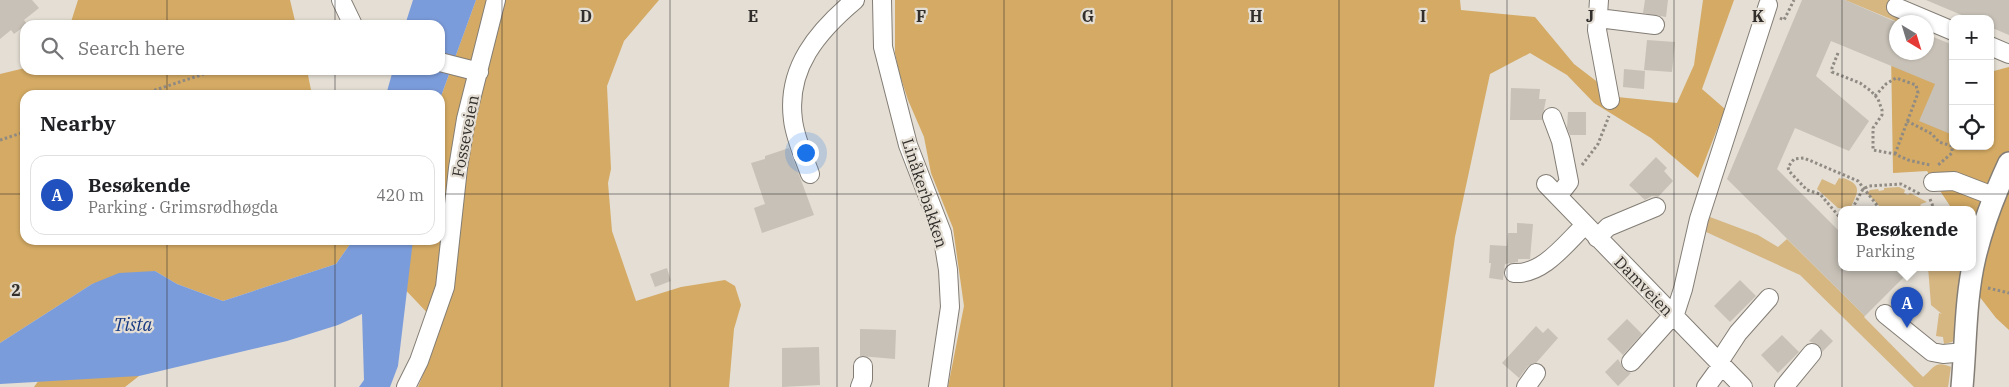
<!DOCTYPE html>
<html lang="en">
<head>
<meta charset="utf-8">
<style>
	body { margin:0; font-family:"IBM Plex Serif",serif; background:#f2f2f2; color:#202124 }
	.controls { position:absolute; right:15px; top:15px; display:grid; overflow:hidden; border-radius:10px; box-shadow:0 1px 4px #0004 }
	.controls button { width:45px; height:45px; display:grid; place-items:center; padding:0; border:0; border-bottom:1px solid #e0e0e0; background:#fff; color:#202124; font:25px sans-serif }
	.compass { position:absolute; left:1889px; top:15px; width:45px; height:45px; border-radius:50%; background:#fff; box-shadow:0 1px 4px #0004; rotate:142deg }
	.you { position:absolute; left:805px; top:152px; width:18px; height:18px; margin:-12px; border:4px solid #fff; border-radius:50%; background:#1a73e8; box-shadow:0 0 0 8px #1a73e833 }
	.badge { display:grid; place-items:center; width:32px; height:32px; border-radius:50%; background:#2051be; color:#fff; font-size:16px; font-weight:700 }
	.pin { position:absolute; translate:-50% -41px; filter:drop-shadow(0 1px 2px #0008) }
	.pin::after { content:''; position:absolute; top:26px; width:18px; height:15px; background:inherit; clip-path:polygon(0 0,100% 0,50% 100%) }
	.popup { position:absolute; left:1838px; top:206px; width:138px; height:65px; box-sizing:border-box; display:grid; place-content:center; border-radius:10px; background:#fff; filter:drop-shadow(0 1px 4px #0005); font-size:16px; white-space:nowrap; color:#757577 }
	.popup b { font-size:19px; color:#202124 }
	.popup::after { content:''; position:absolute; left:50%; top:100%; margin-left:-10px; border:10px solid transparent; border-top-color:#fff }
	.list { margin:0; padding:0; list-style:none }
	h2 { display:flex; justify-content:space-between; align-items:center; height:65px; margin:0; padding:0 20px; font-size:21px }
	h2 small { font-size:16px; font-weight:400; color:#757577 }
	.list li { display:grid; grid-template-columns:32px 1fr auto; gap:15px; align-items:center; box-sizing:border-box; height:80px; margin:0 10px 10px; padding:0 10px; border:1px solid #e0e0e0; border-radius:15px }
	.list b { display:block; font-size:19px; white-space:nowrap }
	.list p { margin:0; font-size:16px; white-space:nowrap; color:#757577 }
	.list em { font-size:16px; font-style:normal; color:#757577 }
	.icon { flex:none; width:28px; height:28px; fill:none; stroke:currentColor; stroke-width:2; stroke-linecap:round; stroke-linejoin:round }
	.map { position:relative; flex:none; width:2009px; height:387px; overflow:hidden }
	.search { position:absolute; background:#fff; box-shadow:0 1px 4px #0004; left:20px; top:20px; width:425px; height:55px; display:flex; align-items:center; gap:12px; box-sizing:border-box; padding:0 18px; border-radius:15px; color:#757577; font-size:19px }
	.panel { position:absolute; background:#fff; box-shadow:0 1px 4px #0004; left:20px; top:90px; width:425px; height:155px; border-radius:15px }
	.map>svg:first-child { display:block }
</style>
</head>
<body>
<div class="map">
<svg width="2009" height="387" viewBox="0 0 2009 387">
	<rect width="100%" height="100%" fill="#e4ded4"/>
	<path fill="#d6b681" d="M 1845,0 L 1889,0 L 1893,9 L 1924,22 L 1898,22 Z
		M 1839,178 L 1842,179 L 1843,178 C 1864,185 1857,193 1850,209 L 1838,208 L 1817,189 L 1822,179 L 1835,185 Z
		M 1899,187 L 1905,190 L 1904,193 L 1908,195 L 1910,193 L 1927,202 L 1921,204 L 1919,209 L 1882,209 L 1867,193 L 1870,190 L 1878,189 L 1879,191 L 1884,190 L 1884,188 Z
		M 1710,217 L 1758,235 L 1778,247 L 1787,239 L 1865,316 L 1864,317 L 1923,377 C 1934,368 1935,360 1951,367 L 1948,387 L 1914,387 L 1800,275 L 1704,231 Z
		M 1928,267 L 1964,267 L 1956,339 L 1952,342 L 1944,344 L 1943,337 L 1936,336 L 1939,313 L 1942,314 L 1931,305 Z"/>
	<path fill="#d4aa64" d="M 78,0 L 290,0 L 296,25 L 70,25 Z
		M 476,0 L 659,0 L 624,41 L 607,86 L 611,169 L 608,183 L 612,231 L 636,301 L 681,287 L 725,280 L 735,286 L 741,305 L 734,329 L 729,387 L 418,387 L 431,355 L 436,322 L 397,281 L 395,240 L 440,240 L 440,99 Z
		M 895,0 L 1460,0 L 1461,10 L 1535,17 L 1574,64 L 1617,97 L 1677,103 L 1694,65 L 1703,0 L 1734,0 L 1702,89 L 1725,109 L 1698,178 L 1651,138 L 1594,103 L 1567,75 L 1530,53 L 1490,74 L 1455,237 L 1434,387 L 948,387 L 964,306 L 953,228 L 931,173 L 924,137 L 908,100 L 899,72 L 895,53 Z
		M 1896,51 L 1896,52 L 1953,61 L 1953,146 L 1990,146 L 1990,72 L 2009,67 L 2009,330 L 1996,318 L 1959,270 L 1958,267 L 1972,267 L 1972,209 L 1952,209 L 1927,171 L 1893,173 L 1891,52 Z
		M 25,68 L 25,70 L 307,70 L 312,95 L 25,95 L 25,240 L 353,240 L 336,264 L 223,301 L 177,284 L 155,271 L 92,284 L 0,343 L 0,74 Z
		M 105,372 L 139,376 L 125,387 L 34,387 L 39,380 Z"/>
	<path fill="#7b9cdb" d="M 413,0 L 476,0 L 440,99 L 440,95 L 386,95 L 393,70 L 440,70 L 440,25 L 405,25 Z
		M 353,240 L 413,240 L 398,366 L 390,387 L 359,387 L 364,380 L 362,314 L 338,325 L 287,341 L 139,376 L 0,384 L 0,343 L 92,284 L 119,273 L 155,271 L 177,284 L 223,301 L 336,264 Z"/>
	<path fill="#c7c1b7" d="M 0,0 L 32,0 L 39,8 L 24,20 L 27,24 L 14,34 L 11,30 L 0,39 Z
		M 1645,0 L 1668,0 L 1666,17 L 1643,13 Z
		M 1802,0 L 1845,0 L 1896,22 L 1896,52 L 1926,52 L 1926,34 L 1953,45 L 1953,135 L 1919,121 L 1935,84 L 1831,41 L 1816,76 L 1869,121 L 1849,151 L 1795,128 L 1777,169 L 1842,234 L 1842,267 L 1914,267 L 1865,316 L 1727,179 Z
		M 1926,0 L 2009,0 L 2009,35 L 1990,27 L 1990,19 L 1971,19 Z
		M 1647,40 L 1675,42 L 1672,72 L 1644,70 Z
		M 1624,69 L 1645,71 L 1644,89 L 1623,87 Z
		M 1511,88 L 1540,89 L 1539,99 L 1546,99 L 1542,120 L 1510,120 Z
		M 1568,112 L 1586,112 L 1586,135 L 1570,135 L 1567,128 Z
		M 789,148 L 814,215 L 762,233 L 754,208 L 765,204 L 751,163 L 765,159 L 765,156 Z
		M 1656,157 L 1667,168 L 1664,171 L 1673,181 L 1658,197 L 1652,196 L 1645,200 L 1629,185 Z
		M 1517,223 L 1533,224 L 1530,259 L 1518,259 L 1518,262 L 1505,264 L 1503,280 L 1489,278 L 1491,263 L 1489,263 L 1490,245 L 1507,246 L 1508,233 L 1517,233 Z
		M 667,268 L 671,281 L 655,287 L 650,274 Z
		M 1740,280 L 1756,296 L 1730,322 L 1714,306 Z
		M 1627,319 L 1642,334 L 1623,355 L 1607,339 Z
		M 1536,326 L 1543,333 L 1548,328 L 1558,338 L 1536,363 L 1528,366 L 1519,378 L 1502,363 Z
		M 860,329 L 896,330 L 895,359 L 860,356 Z
		M 1821,329 L 1833,341 L 1822,352 L 1818,345 L 1809,341 Z
		M 1782,335 L 1799,352 L 1778,373 L 1761,355 Z
		M 819,347 L 820,385 L 782,387 L 782,348 Z
		M 1618,359 L 1624,370 L 1631,373 L 1618,386 L 1605,372 Z"/>
	<g fill="none" stroke-linecap="round" stroke-linejoin="round">
		<g stroke="#837d75" stroke-width="20">
			<path id="minor" d="M 341,0 L 353,25
				M 882,0 L 883,47 L 908,145 L 942,233 L 948,270 L 950,307 L 938,387
				M 1599,0 L 1597,30 L 1610,100
				M 1896,7 L 1953,31
				M 1598,18 L 1655,25
				M 1990,46 L 2009,54
				M 440,62 L 479,72
				M 1552,117 L 1561,141 L 1569,182 L 1558,196
				M 810,174 C 804,157 795,138 793,120 C 786,68 818,31 855,0
				M 1933,182 L 1954,181 L 1993,196
				M 1546,184 L 1743,387
				M 1597,238 L 1608,227 L 1656,207
				M 1514,273 C 1543,275 1566,243 1585,225
				M 1885,314 L 1932,352 L 1943,354 L 1965,352
				M 1674,317 L 1683,289 L 1699,219 L 1768,5
				M 1631,362 L 1672,316
				M 1719,362 L 1738,333 L 1769,298
				M 406,387 L 419,361 L 445,287 L 458,168 L 466,119 L 496,0
				M 860,387 L 863,379 L 863,366
				M 1526,387 L 1536,373
				M 1706,387 L 1722,365
				M 1784,387 L 1812,353"/>
		</g>
		<g stroke="#837d75" stroke-width="24">
			<path id="major" d="M 1962,387 C 1966,344 1965,299 1975,257 C 1983,224 1995,193 2009,163"/>
		</g>
		<path stroke="#8f8a83" stroke-width="3" stroke-dasharray="2.5 2.5" stroke-linecap="butt" d="M 1780,18 L 1784,20 L 1794,0
			M 1838,53 L 1832,68 L 1832,72 L 1860,83 L 1871,91 L 1878,99 L 1882,110 L 1882,115 L 1873,128 L 1873,150 L 1895,154 L 1908,160 L 1930,165
			M 140,95 L 216,70
			M 1875,96 L 1886,84 L 1896,78 L 1916,85 L 1918,93 L 1895,154
			M 1907,121 L 1932,134 L 1939,142 L 1952,146 L 1952,153 L 1938,165
			M 0,140 L 25,132
			M 1582,165 L 1598,144 L 1609,116
			M 1930,199 L 1934,209
			M 1852,209 L 1863,189 L 1869,186 L 1901,184 L 1920,194
			M 1842,220 L 1820,194 L 1807,190 L 1789,171 L 1788,167 L 1794,159 L 1804,158 L 1858,181 L 1880,209
			M 1988,288 L 2009,293"/>
		<use href="#minor" stroke="#fff" stroke-width="18"/>
		<use href="#major" stroke="#fff" stroke-width="21"/>
	</g>
	<path fill="none" stroke="#312e2b" stroke-width="1" stroke-opacity="0.55" d="M 167,0 L 167,25M 335,0 L 335,25M 502,0 L 502,387M 670,0 L 670,387M 837,0 L 837,387M 1004,0 L 1004,387M 1172,0 L 1172,387M 1339,0 L 1339,387M 1507,0 L 1507,387M 1674,0 L 1674,387M 1842,0 L 1842,387M 167,70 L 167,95M 335,70 L 335,95M 0,194 L 25,194M 440,194 L 2009,194M 167,240 L 167,387M 335,240 L 335,387"/>
	<g text-anchor="middle" dominant-baseline="central" stroke-width="4.5" stroke-linejoin="round" paint-order="stroke">
		<g font-size="16" fill="#312e2b" stroke="#e4ded4">
			<text transform="translate(465 136) rotate(-79)">Fosseveien</text>
			<text transform="translate(925 193) rotate(72)">Linåkerbakken</text>
			<text transform="translate(1644 286) rotate(46)">Damveien</text>
		</g>
		<g font-size="18" font-style="italic" fill="#173882" stroke="#e4ded4">
			<text x="133" y="324">Tista</text>
		</g>
	</g>
	<g font-size="16" text-anchor="middle" font-weight="bold" fill="#312e2b" stroke="#e4ded4" stroke-width="4.5" stroke-linejoin="round" paint-order="stroke">
		<text x="586" y="22">D</text>
		<text x="753" y="22">E</text>
		<text x="921" y="22">F</text>
		<text x="1088" y="22">G</text>
		<text x="1256" y="22">H</text>
		<text x="1423" y="22">I</text>
		<text x="1590" y="22">J</text>
		<text x="1758" y="22">K</text>
		<text x="16" y="296">2</text>
	</g>
</svg>
<div class="controls">
<button>+</button>
<button>−</button>
<button><svg class="icon" aria-label="locate" viewBox="0 0 24 24"><circle cx="12" cy="12" r="6"/><path d="M12 2v4M12 18v4M2 12h4M18 12h4"/></svg></button>
</div>
<svg class="compass" viewBox="-18 -18 36 36"><path d="M0-13l5 13h-10z" fill="#e53935"/><path d="M0 13l5-13h-10z" fill="#757577"/></svg>
<div class="you"></div>
<div class="pin badge" style="left:1907px;top:328px">A</div>
<div class="popup"><b>Besøkende</b>Parking</div>
<div class="search"><svg class="icon" aria-label="search" viewBox="0 0 24 24"><circle cx="10" cy="10" r="6"/><path d="M15 15l6 6"/></svg>Search here</div>
<section class="panel">
<h2>Nearby<small></small></h2>
<ul class="list">
<li><span class="badge">A</span><div><b>Besøkende</b><p>Parking · Grimsrødhøgda</p></div><em>420 m</em></li>
</ul>
</section>
</div>
</body>
</html>
